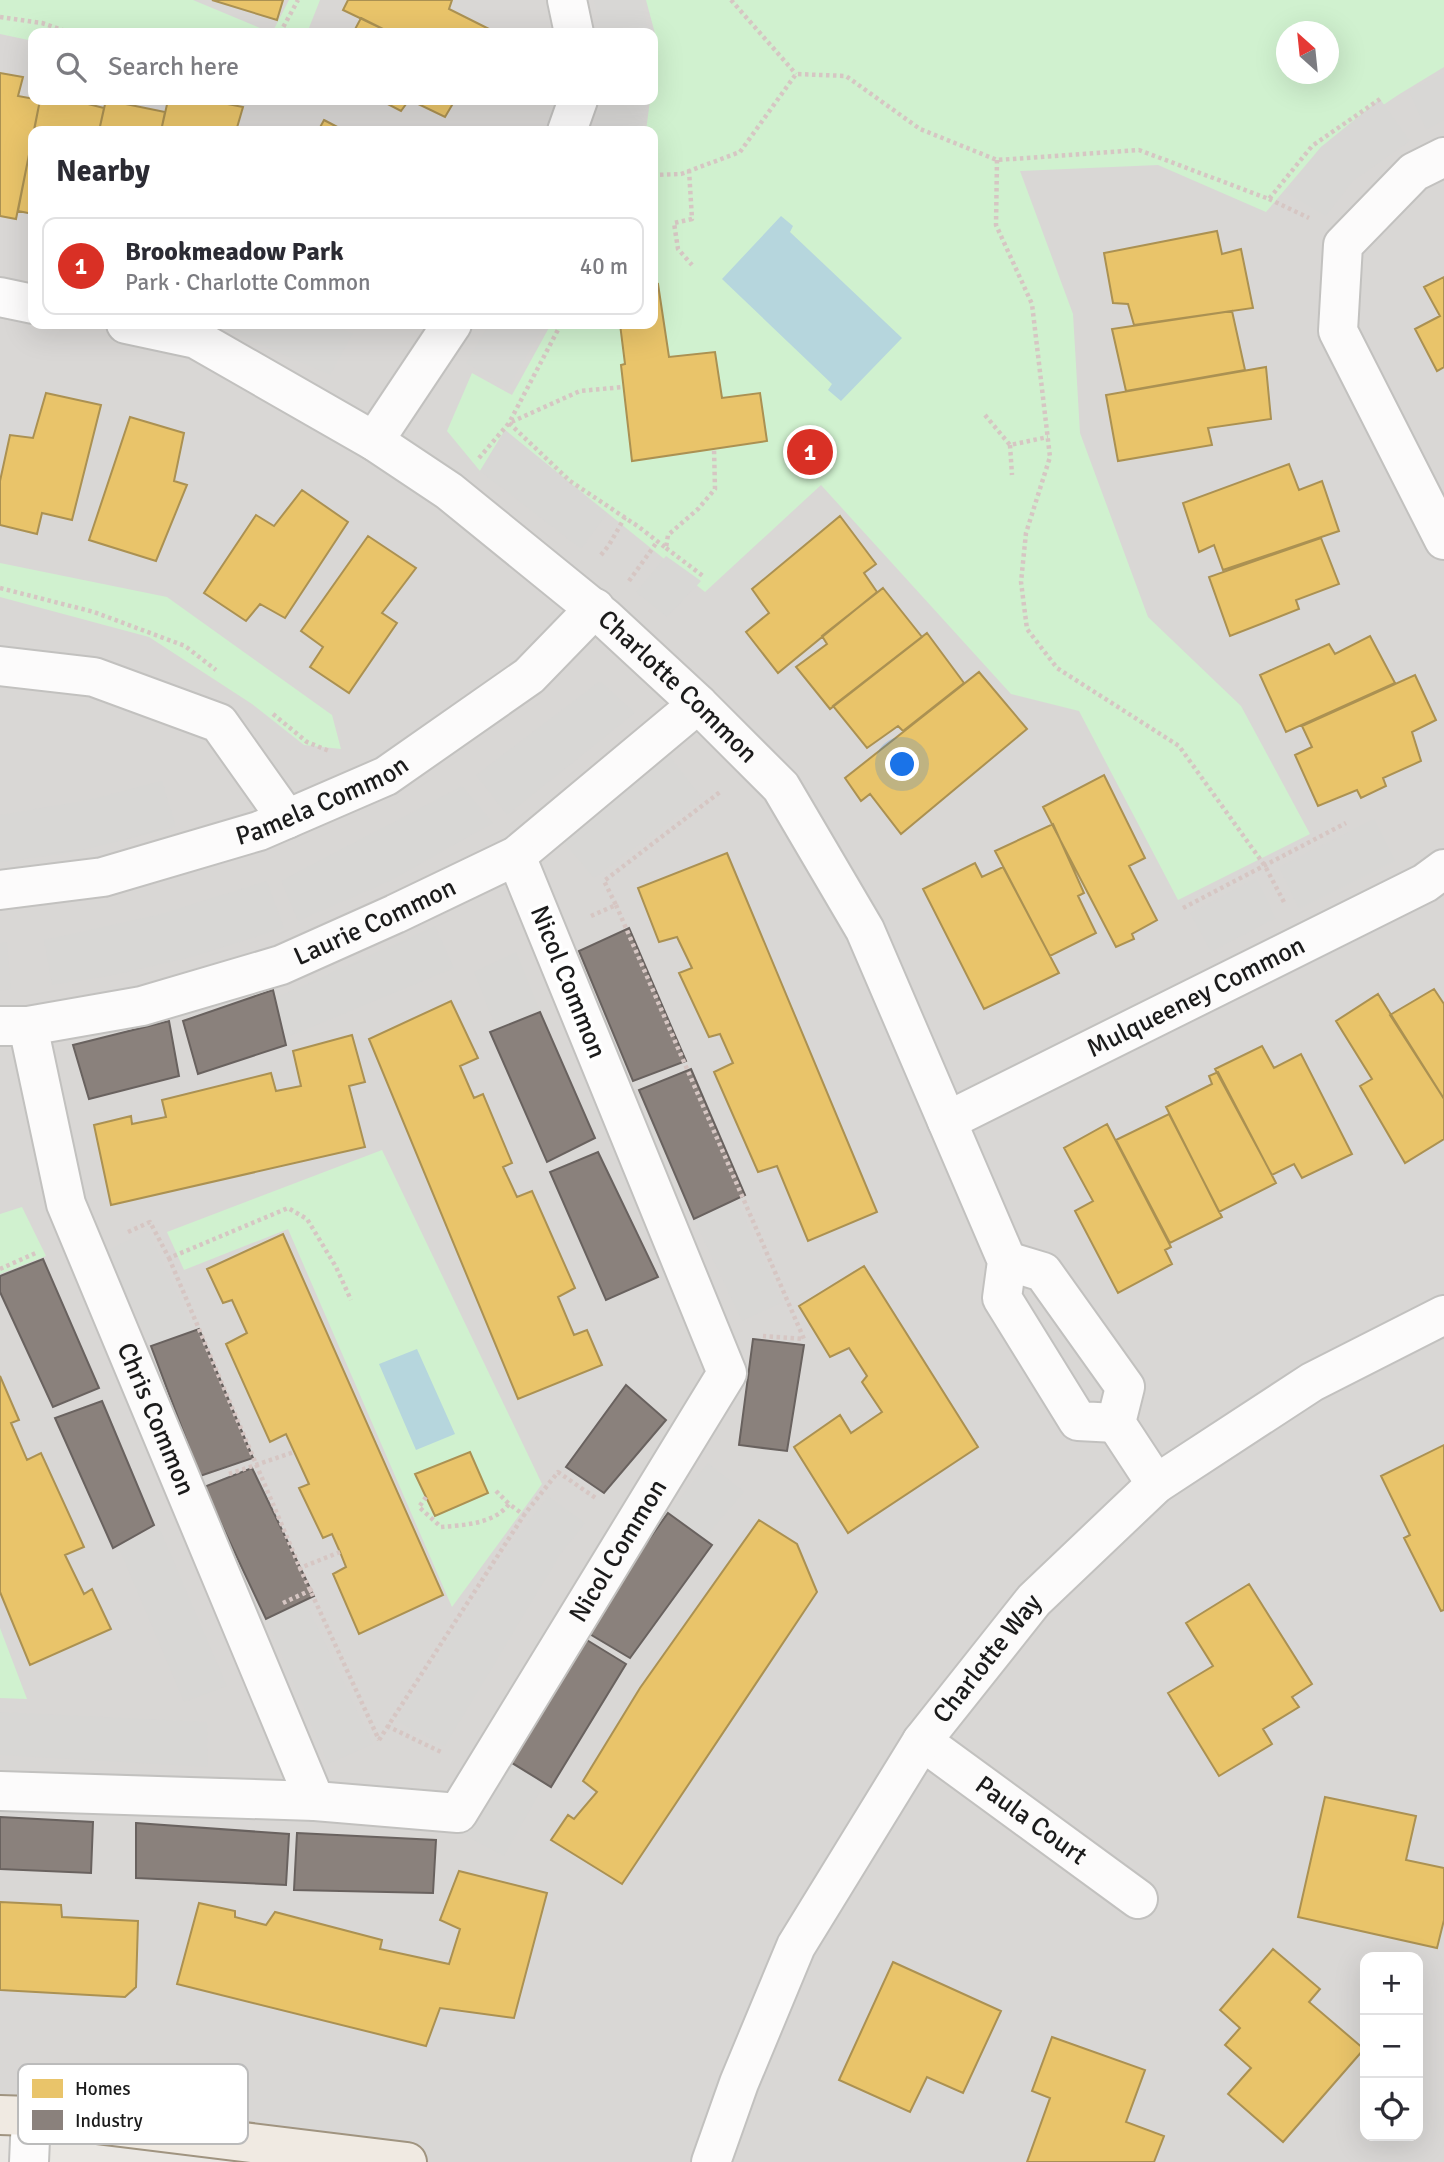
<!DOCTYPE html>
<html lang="en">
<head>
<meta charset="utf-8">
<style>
	body { margin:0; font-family:Signika,sans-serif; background:#f2f2f3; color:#2b2b33 }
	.controls { position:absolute; right:21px; bottom:21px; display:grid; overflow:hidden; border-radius:14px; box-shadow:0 7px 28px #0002 }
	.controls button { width:63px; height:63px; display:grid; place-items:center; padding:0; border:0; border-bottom:2px solid #e1e1e2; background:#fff; color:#2b2b33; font:35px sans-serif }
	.compass { position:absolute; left:1276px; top:21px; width:63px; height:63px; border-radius:50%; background:#fff; box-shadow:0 7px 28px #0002; rotate:333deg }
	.you { position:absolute; left:903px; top:765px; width:24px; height:24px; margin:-18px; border:5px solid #fff; border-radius:50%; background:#1a73e8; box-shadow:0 0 0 10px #1a73e833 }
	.badge { display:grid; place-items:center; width:46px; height:46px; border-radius:50%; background:#d93025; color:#fff; font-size:23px; font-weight:700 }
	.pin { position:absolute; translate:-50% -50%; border:4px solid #fff; box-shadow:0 2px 7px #0006 }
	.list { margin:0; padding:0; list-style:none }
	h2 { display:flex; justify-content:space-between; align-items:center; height:91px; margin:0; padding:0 28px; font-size:30px }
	h2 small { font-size:23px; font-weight:400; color:#7c7c81 }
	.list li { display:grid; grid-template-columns:46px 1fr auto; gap:21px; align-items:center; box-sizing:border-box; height:98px; margin:0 14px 14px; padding:0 14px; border:2px solid #e1e1e2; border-radius:14px }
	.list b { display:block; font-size:26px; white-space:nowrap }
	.list p { margin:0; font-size:23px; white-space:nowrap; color:#7c7c81 }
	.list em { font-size:23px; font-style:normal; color:#7c7c81 }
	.icon { flex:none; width:38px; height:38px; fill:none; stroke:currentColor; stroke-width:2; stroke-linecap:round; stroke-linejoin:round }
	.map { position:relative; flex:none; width:1444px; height:2162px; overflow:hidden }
	.search { position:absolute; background:#fff; box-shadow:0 7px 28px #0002; left:28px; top:28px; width:630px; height:77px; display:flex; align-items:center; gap:18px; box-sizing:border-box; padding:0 24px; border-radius:14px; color:#7c7c81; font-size:26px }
	.panel { position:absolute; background:#fff; box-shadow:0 7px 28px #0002; left:28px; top:126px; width:630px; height:203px; border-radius:14px }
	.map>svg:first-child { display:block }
</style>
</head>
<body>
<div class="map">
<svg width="1444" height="2162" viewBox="0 0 1444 2162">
	<rect width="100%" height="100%" fill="#eae7e3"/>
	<path fill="#d9d7d5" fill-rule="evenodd" d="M 0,0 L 1444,0 L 1444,2162 L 407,2162 L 0,2115 ZM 1286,32 L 1328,32 L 1328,74 L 1286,74 ZM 33,33 L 653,33 L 653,100 L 33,100 ZM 33,131 L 653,131 L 653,324 L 33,324 ZM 1365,1957 L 1418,1957 L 1418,2136 L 1365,2136 Z"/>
	<path fill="#d0f1cf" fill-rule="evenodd" d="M 0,0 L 193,0 L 272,33 L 289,0 L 320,0 L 307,33 L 33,33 L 33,41 L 0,34 Z
		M 646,0 L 1444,0 L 1444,67 L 1398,95 L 1321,147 L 1266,212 L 1158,165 L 1020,171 L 1073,314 L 1080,433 L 1148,617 L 1241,706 L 1310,834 L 1178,900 L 1079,711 L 1011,694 L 821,485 L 705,592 L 505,430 L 480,471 L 447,431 L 472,373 L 512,395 L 551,324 L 653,324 L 653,131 L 646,131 L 650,100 L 653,100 L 657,41 ZM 1286,32 L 1328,32 L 1328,74 L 1286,74 Z
		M 0,563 L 167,597 L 332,715 L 341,749 L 304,745 L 252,704 L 149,637 L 0,597 Z
		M 382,1150 L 542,1484 L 452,1607 L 288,1229 L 184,1270 L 167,1232 Z
		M 22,1207 L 46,1256 L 0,1274 L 0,1214 Z
		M 0,1628 L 27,1699 L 0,1698 Z"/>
	<path fill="#d8d7d5" d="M 594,0 L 641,0 L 649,33 L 601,33 Z
		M 1444,73 L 1444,120 L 1426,130 L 1409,91 Z
		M 1380,99 L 1410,141 L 1353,181 L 1326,216 L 1286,192 L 1321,147 Z
		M 602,100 L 649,100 L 642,131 L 595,131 Z
		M 213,324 L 328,324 L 353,333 L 330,375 Z
		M 489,324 L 545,324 L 508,388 L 466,363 Z
		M 505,430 L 607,514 L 581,549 L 480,471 Z
		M 666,556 L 701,581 L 667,617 L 636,592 Z
		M 600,681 L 635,713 L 507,815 L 476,775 Z
		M 669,755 L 702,798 L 594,878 L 562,840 Z
		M 162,781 L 176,827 L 71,853 L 0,862 L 0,815 L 88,800 Z
		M 462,786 L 493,823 L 390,881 L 298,921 L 281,881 Z
		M 1374,819 L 1395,861 L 1299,909 L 1279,867 Z
		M 1256,878 L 1276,918 L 1211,952 L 1190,913 Z
		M 267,881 L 284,928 L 192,957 L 109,976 L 52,985 L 44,940 L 157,915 Z
		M 435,926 L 454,968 L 285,1038 L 275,998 Z
		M 7,942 L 11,989 L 0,991 L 0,943 Z
		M 516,952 L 540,1012 L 497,1030 L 474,972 Z
		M 736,1198 L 783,1302 L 742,1321 L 694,1219 Z
		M 148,1230 L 194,1330 L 151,1346 L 107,1251 Z
		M 708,1463 L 744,1492 L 704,1539 L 668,1513 Z
		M 548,1496 L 585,1523 L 560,1555 L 445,1746 L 396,1721 L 512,1543 Z
		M 159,1527 L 227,1686 L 184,1702 L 118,1546 Z
		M 305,1601 L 373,1744 L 328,1764 L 266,1619 Z
		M 0,1712 L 207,1722 L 208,1767 L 0,1755 Z
		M 504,1758 L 545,1783 L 504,1856 L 460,1833 Z"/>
	<path fill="#b6d6dd" d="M 781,216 L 793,226 L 790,232 L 902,338 L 841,401 L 828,390 L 832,384 L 722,279 Z
		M 417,1349 L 455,1434 L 416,1450 L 379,1364 Z"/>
	<path fill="#e9c46a" stroke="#ab9152" stroke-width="2" d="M 212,0 L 283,0 L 277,20 Z
		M 348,0 L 452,0 L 449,9 L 497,33 L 391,33 L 343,10 Z
		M 361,18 L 391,33 L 353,33 Z
		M 0,73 L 23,77 L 18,96 L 40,100 L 16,219 L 0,216 Z
		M 40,100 L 72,100 L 104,108 L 99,131 L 34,131 Z
		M 106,100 L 165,112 L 161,131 L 99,131 Z
		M 168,100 L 207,100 L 243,107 L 236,131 L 161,131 Z
		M 380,100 L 409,100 L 401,111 Z
		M 410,100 L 455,100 L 445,117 Z
		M 324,120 L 345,131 L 318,131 Z
		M 33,134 L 33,214 L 18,211 Z
		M 1217,231 L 1222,254 L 1241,249 L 1253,308 L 1134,325 L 1128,304 L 1113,303 L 1104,253 Z
		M 1444,277 L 1444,367 L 1437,371 L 1415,329 L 1440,316 L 1424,287 Z
		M 658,284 L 669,357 L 715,352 L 722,398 L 760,393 L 767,441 L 632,461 L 621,365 L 625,364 L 620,324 L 653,324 L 653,285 Z
		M 1232,311 L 1245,370 L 1126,391 L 1112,329 Z
		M 1266,367 L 1271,419 L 1208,428 L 1212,445 L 1118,461 L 1106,395 Z
		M 46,393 L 101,405 L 72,520 L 42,513 L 37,534 L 0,525 L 0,481 L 10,435 L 33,438 Z
		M 130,417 L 184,433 L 174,481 L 187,485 L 156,561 L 89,540 Z
		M 1289,464 L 1299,490 L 1322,481 L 1339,531 L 1223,570 L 1214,545 L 1199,552 L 1183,503 Z
		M 302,490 L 348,522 L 285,618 L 260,604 L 246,621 L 204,593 L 256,515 L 274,526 Z
		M 840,516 L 876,564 L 864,573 L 877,592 L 778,673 L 746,632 L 769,613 L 752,589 Z
		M 368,536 L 416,568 L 382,613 L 397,623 L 349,693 L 310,667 L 323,647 L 301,631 Z
		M 1321,538 L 1339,584 L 1296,600 L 1299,609 L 1230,636 L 1209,577 Z
		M 883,588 L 922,637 L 830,709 L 796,667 L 827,644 L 822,636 Z
		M 927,633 L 964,683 L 903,731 L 898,726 L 867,748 L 833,706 Z
		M 1370,636 L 1395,683 L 1286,732 L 1260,675 L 1329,644 L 1335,654 Z
		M 979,672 L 1027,729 L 901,834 L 870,794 L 861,801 L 845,778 Z
		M 1415,675 L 1436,720 L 1412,732 L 1421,761 L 1383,778 L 1386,786 L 1361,798 L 1357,790 L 1318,806 L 1295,755 L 1312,747 L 1302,726 Z
		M 1104,775 L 1145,858 L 1129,866 L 1157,920 L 1132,934 L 1134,939 L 1116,947 L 1043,807 Z
		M 1053,824 L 1084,893 L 1078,896 L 1096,933 L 1050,956 L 995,851 Z
		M 727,853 L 877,1212 L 808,1241 L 777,1166 L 758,1172 L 714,1072 L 733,1063 L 720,1034 L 709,1037 L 679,973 L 692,968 L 677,937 L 659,942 L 638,888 Z
		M 975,863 L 982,877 L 1003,867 L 1059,973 L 984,1009 L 923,889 Z
		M 1434,989 L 1444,1004 L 1444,1099 L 1390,1015 Z
		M 1378,994 L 1444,1099 L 1444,1139 L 1405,1163 L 1360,1086 L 1372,1079 L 1336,1021 Z
		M 451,1001 L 478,1058 L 460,1066 L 474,1098 L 483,1094 L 512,1163 L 503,1167 L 517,1197 L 532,1191 L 575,1288 L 558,1297 L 574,1335 L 587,1330 L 602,1365 L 518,1399 L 369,1039 Z
		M 352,1035 L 365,1082 L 349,1086 L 365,1147 L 111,1205 L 94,1125 L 131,1116 L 132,1124 L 166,1117 L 162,1100 L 271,1073 L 276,1091 L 301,1086 L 293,1051 Z
		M 1262,1046 L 1274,1068 L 1301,1054 L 1352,1154 L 1302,1178 L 1294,1164 L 1272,1175 L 1215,1069 Z
		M 1218,1072 L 1276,1183 L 1219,1212 L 1166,1107 L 1212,1084 L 1209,1076 Z
		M 1169,1114 L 1222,1217 L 1170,1243 L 1116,1140 Z
		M 1107,1124 L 1171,1247 L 1165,1250 L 1172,1264 L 1118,1293 L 1075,1211 L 1093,1201 L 1064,1148 Z
		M 283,1234 L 443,1595 L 359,1634 L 333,1574 L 346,1567 L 340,1552 L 332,1534 L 323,1538 L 299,1488 L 309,1484 L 286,1434 L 270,1442 L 226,1344 L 247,1333 L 232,1300 L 223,1303 L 207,1269 Z
		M 864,1266 L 978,1447 L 848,1533 L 794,1447 L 840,1415 L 851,1433 L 882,1412 L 862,1382 L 867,1376 L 849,1348 L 830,1357 L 799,1306 Z
		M 0,1376 L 19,1420 L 11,1423 L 27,1460 L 41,1453 L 84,1547 L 65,1555 L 84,1594 L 92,1589 L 111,1629 L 30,1665 L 0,1592 Z
		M 1444,1445 L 1444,1610 L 1441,1611 L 1404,1538 L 1410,1535 L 1381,1476 Z
		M 470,1452 L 488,1493 L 435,1516 L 415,1474 Z
		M 759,1520 L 797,1544 L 817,1592 L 622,1884 L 551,1840 L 568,1815 L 574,1819 L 597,1792 L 583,1781 L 640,1688 Z
		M 1249,1584 L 1312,1684 L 1292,1697 L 1299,1707 L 1263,1729 L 1272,1744 L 1219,1776 L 1168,1693 L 1213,1666 L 1186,1623 Z
		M 1325,1797 L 1416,1816 L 1406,1860 L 1444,1868 L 1444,1920 L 1437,1948 L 1298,1917 Z
		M 459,1871 L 547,1893 L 514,2018 L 440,2008 L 426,2046 L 177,1984 L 199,1903 L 235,1911 L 235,1917 L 266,1925 L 275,1912 L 382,1940 L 380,1949 L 449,1964 L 460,1929 L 440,1920 Z
		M 0,1902 L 61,1905 L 62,1917 L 138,1921 L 136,1987 L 125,1997 L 0,1990 Z
		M 1273,1949 L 1320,1989 L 1309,2002 L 1364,2049 L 1283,2142 L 1228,2094 L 1251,2068 L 1225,2045 L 1240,2028 L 1220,2010 Z
		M 893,1962 L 1001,2011 L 963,2093 L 927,2077 L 910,2112 L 839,2080 Z
		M 1052,2037 L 1145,2070 L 1126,2122 L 1164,2136 L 1154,2162 L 1027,2162 L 1050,2098 L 1032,2091 Z"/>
	<path fill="#8a817c" stroke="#69625f" stroke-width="2" d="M 629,928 L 686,1061 L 633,1081 L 579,951 Z
		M 273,990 L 286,1045 L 198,1074 L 183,1021 Z
		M 540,1012 L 595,1138 L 547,1162 L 490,1032 Z
		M 169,1021 L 179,1076 L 89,1099 L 73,1045 Z
		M 691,1069 L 745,1195 L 694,1219 L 639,1090 Z
		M 598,1152 L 658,1277 L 606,1300 L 550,1172 Z
		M 43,1259 L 99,1388 L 53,1407 L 0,1292 L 0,1276 Z
		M 199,1329 L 253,1458 L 200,1476 L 151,1346 Z
		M 753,1339 L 804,1345 L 787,1451 L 739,1445 Z
		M 626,1385 L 666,1420 L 604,1493 L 566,1467 Z
		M 102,1401 L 154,1525 L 113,1548 L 55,1418 Z
		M 252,1468 L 314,1596 L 266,1619 L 204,1487 Z
		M 668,1513 L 712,1545 L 630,1658 L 583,1630 Z
		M 577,1634 L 626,1664 L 551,1787 L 504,1758 Z
		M 0,1817 L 93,1822 L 91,1873 L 0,1869 Z
		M 136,1823 L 289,1834 L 286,1885 L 136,1878 Z
		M 297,1833 L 436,1840 L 433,1893 L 294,1890 Z"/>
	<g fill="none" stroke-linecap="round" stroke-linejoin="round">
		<g stroke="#c2c1bf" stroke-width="42">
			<g id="minor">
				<path d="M 567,0 L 574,33"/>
				<path d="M 567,131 L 578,100"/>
				<path d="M 1444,157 L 1414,172 L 1343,245 L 1338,331 L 1444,540"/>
				<path d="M 0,297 L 33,304"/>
				<path id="s1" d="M 126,324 L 196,339 L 374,441 L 449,491 L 604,617 L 698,704 L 781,787 L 865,930 L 1007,1261 L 1002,1298 L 1078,1421 L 1116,1423"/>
				<path d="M 374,441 L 452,324"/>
				<path d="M 0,666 L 94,677 L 219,723 L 287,819"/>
				<path id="s2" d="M 0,890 L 103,877 L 259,831 L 386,776 L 529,676 L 595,608"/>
				<path id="s3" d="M 0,1026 L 28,1026 L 142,1006 L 281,965 L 395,914 L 516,856 L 698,704"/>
				<path id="s4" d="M 28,1026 L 66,1204 L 315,1801"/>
				<path id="s5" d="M 947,1121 L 1425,883 L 1444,869"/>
				<path d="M 1007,1261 L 1043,1272 L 1125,1387 L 1116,1423 L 1156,1484"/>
				<path id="s6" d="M 922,1741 L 1138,1899"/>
				<path id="s7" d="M 0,1791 L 315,1801 L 458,1813 L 727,1373 L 516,856"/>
				<path d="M 29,2162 L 31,2116"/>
				<path id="s8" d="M 711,2162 L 739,2083 L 796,1946 L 922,1741 L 1034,1600 L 1156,1484 L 1312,1382 L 1444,1315"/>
			</g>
		</g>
		<g stroke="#a09480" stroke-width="42">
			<path id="major" d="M 0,2115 L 31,2116 L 407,2162"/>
		</g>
		<path stroke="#d6c6c3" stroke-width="4.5" stroke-dasharray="3.5 3.5" stroke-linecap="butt" d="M 731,0 L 796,74
			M 0,17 L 42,23 L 71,33
			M 280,33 L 298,0
			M 997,160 L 996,225 L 1032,304 L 1050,457 L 1026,533 L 1021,582 L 1027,629 L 1057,668 L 1179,746 L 1265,866 L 1285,904
			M 689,170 L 692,219 L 674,223 L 678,249 L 692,265
			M 653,175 L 681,174 L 740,152 L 796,74 L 846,76 L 920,129 L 997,160 L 1139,150 L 1269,199 L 1312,146 L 1380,99
			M 1269,199 L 1309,218
			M 561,324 L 509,423 L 570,481 L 639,527 L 666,548 L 668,535 L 698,509 L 715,489 L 714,448
			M 985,415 L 1010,445 L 1048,437
			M 1010,445 L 1012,475
			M 479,458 L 509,423 L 580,391 L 623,387
			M 666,548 L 703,576
			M 601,555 L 609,545 L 625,517
			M 629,581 L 657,542
			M 0,588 L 94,612 L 185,646 L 216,670
			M 273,714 L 307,742 L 329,751
			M 616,905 L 804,1339 L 763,1336
			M 1183,908 L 1346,823
			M 591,916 L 616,905 L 604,881 L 720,792
			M 128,1232 L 150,1222 L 169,1258 L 288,1208 L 307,1219 L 336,1267 L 351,1300
			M 169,1258 L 300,1568 L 379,1740
			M 0,1269 L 38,1252
			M 229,1474 L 294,1452
			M 496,1491 L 509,1504
			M 426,1497 L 419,1507 L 441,1527 C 464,1525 494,1524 509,1504 L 524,1515 L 558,1472 L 597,1499
			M 301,1570 L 300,1568 L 340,1552
			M 283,1603 L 311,1590 L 309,1588
			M 387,1726 L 443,1753
			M 379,1740 L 524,1515"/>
		<use href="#minor" stroke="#fcfbfb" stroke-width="38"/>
		<use href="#major" stroke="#f0eae2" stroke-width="38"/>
	</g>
	<g text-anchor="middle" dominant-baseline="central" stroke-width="7" stroke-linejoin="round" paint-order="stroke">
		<g font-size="26" fill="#1b1b1b" stroke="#fff">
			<text stroke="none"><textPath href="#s1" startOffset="668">Charlotte Common</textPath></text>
			<text stroke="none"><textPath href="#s2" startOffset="336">Pamela Common</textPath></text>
			<text stroke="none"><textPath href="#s3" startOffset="392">Laurie Common</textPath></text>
			<text transform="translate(568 982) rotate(68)">Nicol Common</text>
			<text stroke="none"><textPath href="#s5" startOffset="278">Mulqueeney Common</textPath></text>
			<text stroke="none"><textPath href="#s4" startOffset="415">Chris Common</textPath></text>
			<text stroke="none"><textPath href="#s7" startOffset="766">Nicol Common</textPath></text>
			<text stroke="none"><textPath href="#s8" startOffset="578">Charlotte Way</textPath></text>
			<text stroke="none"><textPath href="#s6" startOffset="135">Paula Court</textPath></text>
		</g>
	</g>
	<rect x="18" y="2064" width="230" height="80" rx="10" fill="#fff" stroke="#bbb" stroke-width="2"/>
	<rect x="32" y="2079" width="31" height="19" fill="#e9c46a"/>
	<rect x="32" y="2110" width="31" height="20" fill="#8a817c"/>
	<g font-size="19" fill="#1b1b1b">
		<text x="75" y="2095">Homes</text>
		<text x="75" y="2127">Industry</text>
	</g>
</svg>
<div class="controls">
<button>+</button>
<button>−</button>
<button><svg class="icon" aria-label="locate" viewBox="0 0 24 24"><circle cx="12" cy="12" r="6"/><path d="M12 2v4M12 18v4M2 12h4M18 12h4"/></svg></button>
</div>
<svg class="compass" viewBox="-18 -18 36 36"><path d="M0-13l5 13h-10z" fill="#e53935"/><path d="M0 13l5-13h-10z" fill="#7c7c81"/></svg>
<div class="you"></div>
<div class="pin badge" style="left:810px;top:452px">1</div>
<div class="search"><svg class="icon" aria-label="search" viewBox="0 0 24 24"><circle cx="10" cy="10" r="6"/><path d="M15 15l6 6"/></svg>Search here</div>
<section class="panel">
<h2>Nearby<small></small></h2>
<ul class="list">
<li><span class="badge">1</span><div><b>Brookmeadow Park</b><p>Park · Charlotte Common</p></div><em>40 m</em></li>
</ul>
</section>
</div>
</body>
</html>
